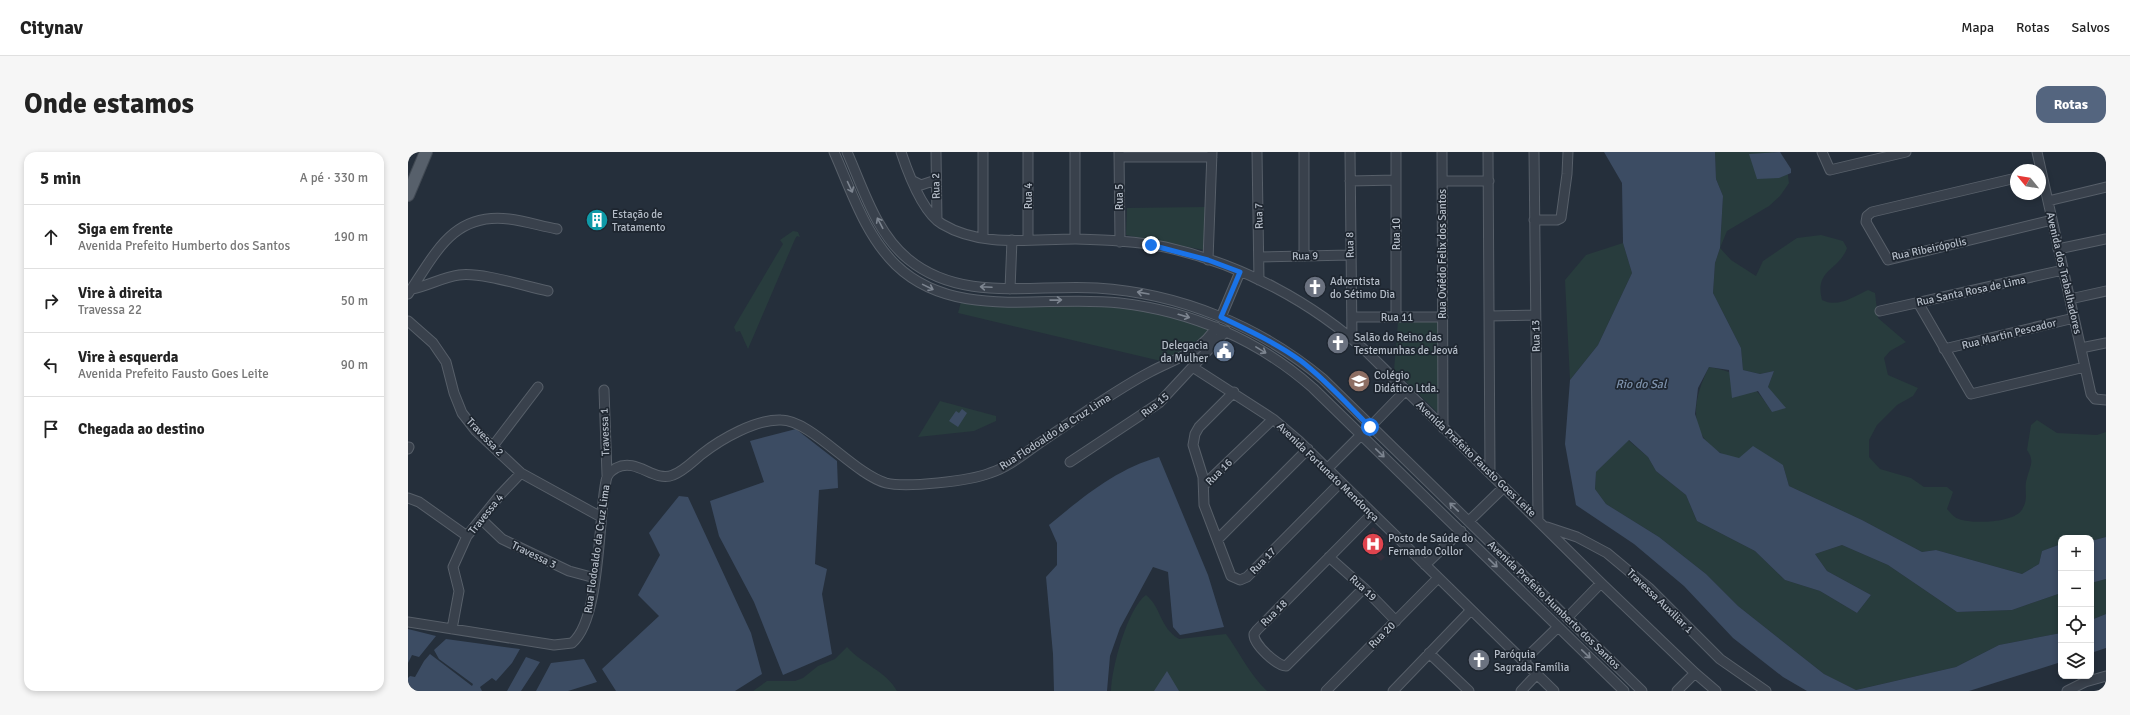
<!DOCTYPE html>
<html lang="pt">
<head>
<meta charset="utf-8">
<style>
	body { margin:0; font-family:Signika,sans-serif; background:#f6f6f6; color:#222 }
	.controls { position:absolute; right:12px; bottom:12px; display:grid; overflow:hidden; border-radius:8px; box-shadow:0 2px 6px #0003 }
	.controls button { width:36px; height:36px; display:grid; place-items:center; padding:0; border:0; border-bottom:1px solid #e0e0e0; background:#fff; color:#222; font:20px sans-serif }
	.compass { position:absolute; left:1602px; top:12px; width:36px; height:36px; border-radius:50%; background:#fff; box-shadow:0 2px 6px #0003; rotate:300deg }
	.stop { position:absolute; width:12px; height:12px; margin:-9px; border:3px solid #1a73e8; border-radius:50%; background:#fff }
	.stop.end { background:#1a73e8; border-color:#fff; box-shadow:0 1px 4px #0008 }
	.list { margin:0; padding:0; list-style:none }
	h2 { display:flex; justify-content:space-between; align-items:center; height:52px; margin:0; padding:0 16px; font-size:17px }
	h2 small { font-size:13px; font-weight:400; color:#767676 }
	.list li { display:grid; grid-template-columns:26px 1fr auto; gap:12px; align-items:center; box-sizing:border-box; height:64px; padding:0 16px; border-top:1px solid #e0e0e0 }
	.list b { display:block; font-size:15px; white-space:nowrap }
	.list p { margin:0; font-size:13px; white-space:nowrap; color:#767676 }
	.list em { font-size:13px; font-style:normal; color:#767676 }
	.icon { flex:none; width:22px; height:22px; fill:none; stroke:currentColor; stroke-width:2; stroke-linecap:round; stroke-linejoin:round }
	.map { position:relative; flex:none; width:1698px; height:539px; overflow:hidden; border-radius:12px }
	header { display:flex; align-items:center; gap:24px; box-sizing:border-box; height:56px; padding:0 20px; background:#fff; border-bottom:1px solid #e0e0e0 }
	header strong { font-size:19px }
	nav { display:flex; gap:22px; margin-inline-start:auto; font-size:14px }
	.intro { display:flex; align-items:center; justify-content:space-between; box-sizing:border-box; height:96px; padding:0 24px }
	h1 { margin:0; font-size:28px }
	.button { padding:10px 18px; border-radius:12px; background:#54657f; color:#fff; font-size:14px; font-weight:700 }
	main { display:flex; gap:24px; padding:0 24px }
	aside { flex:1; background:#fff; border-radius:12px; box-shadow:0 2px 6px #0003 }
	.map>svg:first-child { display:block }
</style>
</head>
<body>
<header>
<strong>Citynav</strong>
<nav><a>Mapa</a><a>Rotas</a><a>Salvos</a></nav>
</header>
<div class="intro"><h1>Onde estamos</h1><a class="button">Rotas</a></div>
<main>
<aside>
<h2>5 min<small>A pé · 330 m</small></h2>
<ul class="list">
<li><svg class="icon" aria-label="ahead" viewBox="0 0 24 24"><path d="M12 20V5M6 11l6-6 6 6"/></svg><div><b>Siga em frente</b><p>Avenida Prefeito Humberto dos Santos</p></div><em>190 m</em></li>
<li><svg class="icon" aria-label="right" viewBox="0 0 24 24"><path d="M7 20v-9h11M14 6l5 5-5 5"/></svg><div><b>Vire à direita</b><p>Travessa 22</p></div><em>50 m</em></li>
<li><svg class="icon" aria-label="left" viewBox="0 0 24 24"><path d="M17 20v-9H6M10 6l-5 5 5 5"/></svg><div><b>Vire à esquerda</b><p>Avenida Prefeito Fausto Goes Leite</p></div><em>90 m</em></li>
<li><svg class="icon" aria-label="arrive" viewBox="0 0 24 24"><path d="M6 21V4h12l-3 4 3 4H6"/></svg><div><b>Chegada ao destino</b></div></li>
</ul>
</aside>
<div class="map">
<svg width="1698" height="539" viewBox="0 0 1698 539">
	<rect width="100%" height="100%" fill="#252f3b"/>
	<path fill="#32303d" d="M 965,375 L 977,385 L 973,389 L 978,395 L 973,401 L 977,405 L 973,409 L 952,390 Z"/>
	<path fill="#283c3d" d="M 1307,0 L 1365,0 L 1379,16 L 1381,31 L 1372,44 L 1361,54 L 1319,79 L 1312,96 L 1323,108 L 1348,124 L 1355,109 L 1389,86 L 1413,83 L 1435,89 L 1439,96 C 1431,119 1406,117 1414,148 C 1430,156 1445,145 1460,138 L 1467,141 L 1470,166 L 1498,190 L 1482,199 L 1476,206 L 1480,223 L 1510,236 L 1505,244 L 1489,253 L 1469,273 L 1461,288 L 1461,305 L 1472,317 L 1503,326 L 1516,335 L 1539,335 L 1545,340 L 1539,357 C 1543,361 1545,365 1551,367 C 1564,372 1603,371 1613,359 C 1622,347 1615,338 1619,326 C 1622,314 1627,309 1619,298 L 1623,273 L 1629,268 L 1649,281 L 1689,283 L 1698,280 L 1698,385 L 1683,389 L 1683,386 L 1653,386 L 1653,392 L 1634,399 L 1631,412 L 1614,422 L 1528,398 L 1514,400 L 1454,368 L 1381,334 L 1375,313 C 1357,311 1326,309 1311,300 C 1278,279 1286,245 1301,215 C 1332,220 1347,233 1364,260 L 1360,235 L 1366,219 L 1352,222 L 1335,218 L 1333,196 L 1305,141 L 1307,111 L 1312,96 L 1315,44 L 1308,27 Z
		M 798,55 L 796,98 L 718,83 L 719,56 Z
		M 385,79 L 390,80 L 392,85 L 389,84 L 387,87 L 340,197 L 332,179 L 328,180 L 326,175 L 375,92 L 372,88 Z
		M 1215,91 L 1224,121 L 1190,193 L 1162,228 L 1157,128 L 1178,103 Z
		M 553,150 L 712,153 L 772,166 L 803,179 L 809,184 L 757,210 L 550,161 Z
		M 1031,167 L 1031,262 L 986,218 L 990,169 Z
		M 532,249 L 588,264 L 588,269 L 566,279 L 510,285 Z
		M 1220,288 L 1240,305 L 1248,319 L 1278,343 L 1289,369 L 1347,399 L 1377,428 L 1412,439 L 1449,461 L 1463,443 L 1419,419 L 1407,402 L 1434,393 L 1480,413 L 1549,460 L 1604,458 L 1653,441 L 1653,481 L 1591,493 L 1548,515 L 1448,538 L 1416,522 L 1330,454 L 1298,422 L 1251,385 L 1198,352 L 1187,337 L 1188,320 Z
		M 1698,427 L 1698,462 L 1683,468 L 1683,431 Z
		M 738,443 C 754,456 751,475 771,487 L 818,482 C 832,501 842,523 859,539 L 703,539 C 703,517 720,455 738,443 Z
		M 439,495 C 454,512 478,519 489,539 L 345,539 L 359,529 L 387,529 L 395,526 L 410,514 L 427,507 Z"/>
	<path fill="#3c4c63" d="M 1196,0 L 1307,0 L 1308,27 L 1315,44 L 1312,96 L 1307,111 L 1305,141 L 1333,196 L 1335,218 L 1352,222 L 1366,219 L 1360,235 L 1378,256 L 1364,260 L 1350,239 L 1324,246 L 1321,218 L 1301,215 L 1290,236 L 1287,262 L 1295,286 L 1312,301 L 1331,306 L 1345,294 L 1375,313 L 1381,334 L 1454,368 L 1514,400 L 1528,398 L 1614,422 L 1631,412 L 1634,399 L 1653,392 L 1653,441 L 1604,458 L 1549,460 L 1480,413 L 1434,393 L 1407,402 L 1419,419 L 1463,443 L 1449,461 L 1412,439 L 1377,428 L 1347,399 L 1289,369 L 1278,343 L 1248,319 L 1240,305 L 1221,288 L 1188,320 L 1187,337 L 1198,352 L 1251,385 L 1298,422 L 1330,454 L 1416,522 L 1448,538 L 1548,515 L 1591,493 L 1653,481 L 1653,510 L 1561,539 L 1399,539 L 1375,525 L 1325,486 L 1276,434 L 1226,392 L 1168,353 L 1157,292 L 1162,228 L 1190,193 L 1224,121 L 1215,91 L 1214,31 Z
		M 1372,0 L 1383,17 L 1383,21 L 1371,26 L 1349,27 L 1341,2 Z
		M 554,257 L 559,261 L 550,275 L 541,269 L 548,259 L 551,261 Z
		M 388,277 L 429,309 L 430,336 L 411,338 L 407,412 L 419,417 L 414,442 L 424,502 L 375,523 L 346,450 L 311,384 L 302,349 L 356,330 L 342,289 Z
		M 751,305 L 800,423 L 816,475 L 772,483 L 765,475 L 760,420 L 745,415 L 712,476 L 702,504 L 699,539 L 646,539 L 645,502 L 638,425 L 649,413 L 649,391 L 641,373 C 675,345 708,317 751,305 Z
		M 271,344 L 280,345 L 343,481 L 354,522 L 327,539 L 208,539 L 194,517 L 251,464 L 230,443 L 252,403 L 241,381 Z
		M 1698,385 L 1698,427 L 1683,431 L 1683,389 Z
		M 1698,462 L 1698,496 L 1683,501 L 1683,468 Z
		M 0,477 L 28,484 L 11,505 L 4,503 L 0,511 Z
		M 38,487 L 112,497 L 104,511 L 88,529 L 84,526 L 72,535 L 74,539 L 0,539 L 0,526 L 2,524 L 7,525 L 16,509 L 22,502 L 64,534 L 65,532 L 31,507 L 26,498 Z
		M 118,505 L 132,510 L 113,539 L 99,539 Z
		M 176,507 L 189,530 L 160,539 L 128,539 L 143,511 Z
		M 759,519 L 771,539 L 746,539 Z"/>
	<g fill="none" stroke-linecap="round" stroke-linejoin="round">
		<g stroke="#575f69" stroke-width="11">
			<path id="minor" d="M 426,0 C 443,38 457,83 488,113 C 547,170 638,142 712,151 C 783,159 851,188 905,236 L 1216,539
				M 439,0 C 455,36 468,81 500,107 C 553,151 626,132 689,136 C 771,141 852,174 915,227 L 1234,539
				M 493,0 C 500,21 514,60 534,72 C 574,96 623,87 667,87 C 697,88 729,89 757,95 C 833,112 905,150 961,202 L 1193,431 L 1287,521 L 1308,539
				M 528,0 L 529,68
				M 575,0 L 575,86
				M 620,0 L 620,88
				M 667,0 L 667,87
				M 711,0 L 712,90
				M 849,0 L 851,128
				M 896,0 L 896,104
				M 942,0 L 944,186
				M 988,0 L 988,164
				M 1034,0 L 1035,276
				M 1080,0 L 1082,321
				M 1126,0 L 1130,367
				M 1414,0 L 1422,18 L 1498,0
				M 1629,0 L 1683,242 L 1687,247 L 1698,248
				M 711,5 L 804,5
				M 1608,26 L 1464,60 L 1459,64 L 1458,70 L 1480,108 L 1644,68
				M 505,29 L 513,33 L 528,28
				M 942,29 L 988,28
				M 1034,29 L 1081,29
				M 1640,49 L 1698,35
				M 1126,68 L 1149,68 L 1153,66 L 1159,22 L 1160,0
				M 1650,97 L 1698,87
				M 851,105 L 942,103
				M 800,108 L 804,0
				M 4,137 C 20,134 35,125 51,123 C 74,120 116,134 140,139
				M 602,137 L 604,88
				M 0,142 C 27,103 44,60 101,67 C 117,69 133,74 149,77
				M 1662,147 L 1698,139
				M 1513,150 L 1512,154 L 1563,242 L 1677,215
				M 1472,159 L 1655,118
				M 1082,164 L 1127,163
				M 813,165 L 832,120
				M 944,165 L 1035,165
				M 0,169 L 25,191 L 38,210 L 46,241 L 54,261 L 68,279 L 113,321 L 193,365
				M 1673,196 L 1698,191
				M 1536,197 L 1666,166
				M 786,216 L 865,267 L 891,289 L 1146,539
				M 196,238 L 199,323
				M 826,240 L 791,275 L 787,282 L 785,293 L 795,325 L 796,353 L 823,424 L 832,428 L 839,425 L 932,331
				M 962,275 L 997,239
				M 85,294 L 130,235
				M 0,297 L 1,295
				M 662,310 L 751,251 L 818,179
				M 919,317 L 953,283
				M 796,333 L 865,267
				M 0,346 L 11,350 L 59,384
				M 73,367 L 94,387 L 161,419 L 187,426
				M 1061,369 L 1096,335
				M 1139,375 L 1169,385 L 1199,401 L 1241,436 L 1312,507 L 1358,539
				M 810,387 L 900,297
				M 921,405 L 956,436 L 988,469
				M 1017,413 L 1053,379
				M 956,436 L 878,514 C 869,514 845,492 846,482 L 849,478 L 964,362
				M 1159,466 L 1193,431
				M 0,470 L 146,493 L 164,491 C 193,467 190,367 198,329 C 199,322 203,319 208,316 C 229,305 246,331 265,323 C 276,319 285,309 294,302 C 313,287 348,267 373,268 C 403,268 446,322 478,331 C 498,336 562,329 582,321 C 601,315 617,301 633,290 C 669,266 704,240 742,220 C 766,207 794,200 808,175
				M 44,477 L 51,439 L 45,415 L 59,384 L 92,343 L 113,321
				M 1021,501 L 1061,539
				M 1115,509 L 1150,475
				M 918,539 L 1030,426
				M 985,539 L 1063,458
				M 1113,539 L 1129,522
				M 1269,539 L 1287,521
				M 1659,539 L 1677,530 L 1698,524"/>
		</g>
		<g stroke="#424a54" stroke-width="14">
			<path id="major" d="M 0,43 L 18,0"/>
		</g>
		<use href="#minor" stroke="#39414c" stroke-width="9"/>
		<use href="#major" stroke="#57606b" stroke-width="12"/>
	</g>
	<defs><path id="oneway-shaft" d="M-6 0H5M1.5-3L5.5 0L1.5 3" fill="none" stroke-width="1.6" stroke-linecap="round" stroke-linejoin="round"/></defs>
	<g stroke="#7d8590">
		<use href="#oneway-shaft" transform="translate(442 35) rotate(65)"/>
		<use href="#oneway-shaft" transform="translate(472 71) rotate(-118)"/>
		<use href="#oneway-shaft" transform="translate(520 135) rotate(26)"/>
		<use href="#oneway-shaft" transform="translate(578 135) rotate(-177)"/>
		<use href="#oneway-shaft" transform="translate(735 141) rotate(-170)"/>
		<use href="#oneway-shaft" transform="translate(648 148) rotate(-1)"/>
		<use href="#oneway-shaft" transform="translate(776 164) rotate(16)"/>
		<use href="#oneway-shaft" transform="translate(853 198) rotate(31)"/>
		<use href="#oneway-shaft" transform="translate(972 301) rotate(44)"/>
		<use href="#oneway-shaft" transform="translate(1046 355) rotate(-136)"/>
		<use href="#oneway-shaft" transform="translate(1085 411) rotate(44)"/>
		<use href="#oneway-shaft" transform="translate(1178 502) rotate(44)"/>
	</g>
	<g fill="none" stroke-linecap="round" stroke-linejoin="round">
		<path stroke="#1a73e8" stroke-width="5" d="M 743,93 L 800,108 L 832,120 L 813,165 C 840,178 868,191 893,209 C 918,228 940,253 962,275"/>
	</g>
	<defs>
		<g id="building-disc" transform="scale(1.15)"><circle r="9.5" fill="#0f9aa8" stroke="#1e2630"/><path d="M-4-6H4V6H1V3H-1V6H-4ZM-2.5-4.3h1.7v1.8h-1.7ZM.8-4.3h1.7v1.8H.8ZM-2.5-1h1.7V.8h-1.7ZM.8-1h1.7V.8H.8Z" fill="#fff"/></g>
		<g id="church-disc" transform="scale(1.15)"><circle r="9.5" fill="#6b7280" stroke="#1e2630"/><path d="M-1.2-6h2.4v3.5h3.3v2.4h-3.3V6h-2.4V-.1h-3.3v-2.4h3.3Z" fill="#fff"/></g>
		<g id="civic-disc" transform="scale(1.15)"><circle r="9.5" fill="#5c6f8a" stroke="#1e2630"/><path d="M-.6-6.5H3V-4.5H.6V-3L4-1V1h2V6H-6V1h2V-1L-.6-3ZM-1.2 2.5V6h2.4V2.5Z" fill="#fff"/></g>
		<g id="school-disc" transform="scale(1.15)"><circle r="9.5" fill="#8d6e63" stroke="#1e2630"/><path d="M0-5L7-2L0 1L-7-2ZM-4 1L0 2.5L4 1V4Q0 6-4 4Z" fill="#fff"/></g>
		<g id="hospital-disc" transform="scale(1.15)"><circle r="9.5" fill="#e0444e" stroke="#1e2630"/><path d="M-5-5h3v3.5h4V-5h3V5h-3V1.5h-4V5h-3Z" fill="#fff"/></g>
	</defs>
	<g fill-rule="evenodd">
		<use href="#building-disc" x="189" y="68"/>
		<use href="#church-disc" x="907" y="135"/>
		<use href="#church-disc" x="930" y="191"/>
		<use href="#civic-disc" x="816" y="199"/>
		<use href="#school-disc" x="951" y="229"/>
		<use href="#hospital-disc" x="965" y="392"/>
		<use href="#church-disc" x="1071" y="508"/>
	</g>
	<g text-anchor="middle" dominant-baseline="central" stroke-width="3.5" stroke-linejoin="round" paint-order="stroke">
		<g font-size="11" fill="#b4bcc7" stroke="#1e2630">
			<text transform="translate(528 34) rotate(-91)">Rua 2</text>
			<text transform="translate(620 44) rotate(-90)">Rua 4</text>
			<text transform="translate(711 45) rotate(-90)">Rua 5</text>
			<text transform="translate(851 64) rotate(-91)">Rua 7</text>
			<text transform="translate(988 82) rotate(-90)">Rua 10</text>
			<text transform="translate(942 93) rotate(-91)">Rua 8</text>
			<text transform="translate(1521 97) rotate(-12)">Rua Ribeirópolis</text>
			<text transform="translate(1034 102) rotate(-90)">Rua Oviêdo Felix dos Santos</text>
			<text transform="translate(897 104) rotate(-1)">Rua 9</text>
			<text transform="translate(1656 121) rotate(77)">Avenida dos Trabalhadores</text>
			<text transform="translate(1563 139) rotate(-12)">Rua Santa Rosa de Lima</text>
			<text x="989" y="165">Rua 11</text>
			<text transform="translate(1601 182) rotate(-14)">Rua Martin Pescador</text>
			<text transform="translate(1128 184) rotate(-91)">Rua 13</text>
			<text transform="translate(747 253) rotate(-39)">Rua 15</text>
			<text transform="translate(197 280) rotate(-92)">Travessa 1</text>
			<text transform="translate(647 280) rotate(-33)">Rua Flodoaldo da Cruz Lima</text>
			<text transform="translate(77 285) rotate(46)">Travessa 2</text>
			<text transform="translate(1068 307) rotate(44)">Avenida Prefeito Fausto Goes Leite</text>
			<text transform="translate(811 320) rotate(-45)">Rua 16</text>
			<text transform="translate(920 320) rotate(44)">Avenida Fortunato Mendonça</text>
			<text transform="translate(78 362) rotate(-51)">Travessa 4</text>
			<text transform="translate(189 397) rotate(-82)">Rua Flodoaldo da Cruz Lima</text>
			<text transform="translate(126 403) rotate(26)">Travessa 3</text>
			<text transform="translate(855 409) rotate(-46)">Rua 17</text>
			<text transform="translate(955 436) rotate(43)">Rua 19</text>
			<text transform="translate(1252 449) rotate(44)">Travessa Auxiliar 1</text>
			<text transform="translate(1146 453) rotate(44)">Avenida Prefeito Humberto dos Santos</text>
			<text transform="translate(866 461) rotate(-45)">Rua 18</text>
			<text transform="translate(974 483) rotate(-45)">Rua 20</text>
		</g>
		<g font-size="11" fill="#b4bcc7" stroke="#1e2630" text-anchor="start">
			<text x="204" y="62">Estação de<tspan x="204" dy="13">Tratamento</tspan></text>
			<text x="922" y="129">Adventista<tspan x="922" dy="13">do Sétimo Dia</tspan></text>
			<text x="946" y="185">Salão do Reino das<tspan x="946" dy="13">Testemunhas de Jeová</tspan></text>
			<text x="800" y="193" text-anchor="end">Delegacia<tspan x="800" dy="13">da Mulher</tspan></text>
			<text x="966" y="223">Colégio<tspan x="966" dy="13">Didático Ltda.</tspan></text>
			<text x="980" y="386">Posto de Saúde do<tspan x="980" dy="13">Fernando Collor</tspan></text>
			<text x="1086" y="502">Paróquia<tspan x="1086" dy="13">Sagrada Família</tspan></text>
		</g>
		<g font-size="12" font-style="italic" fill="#7e92ac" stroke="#1e2630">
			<text x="1233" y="232">Rio do Sal</text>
		</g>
	</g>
</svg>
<div class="controls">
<button>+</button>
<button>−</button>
<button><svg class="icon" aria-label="locate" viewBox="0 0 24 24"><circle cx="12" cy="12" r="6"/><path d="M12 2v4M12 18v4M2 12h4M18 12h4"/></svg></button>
<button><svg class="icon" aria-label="layers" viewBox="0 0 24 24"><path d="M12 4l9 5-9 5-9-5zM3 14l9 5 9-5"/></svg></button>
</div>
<svg class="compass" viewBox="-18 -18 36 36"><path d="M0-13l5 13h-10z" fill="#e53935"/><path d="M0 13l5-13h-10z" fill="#767676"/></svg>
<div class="stop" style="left:962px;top:275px"></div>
<div class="stop end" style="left:743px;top:93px"></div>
</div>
</main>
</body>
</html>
